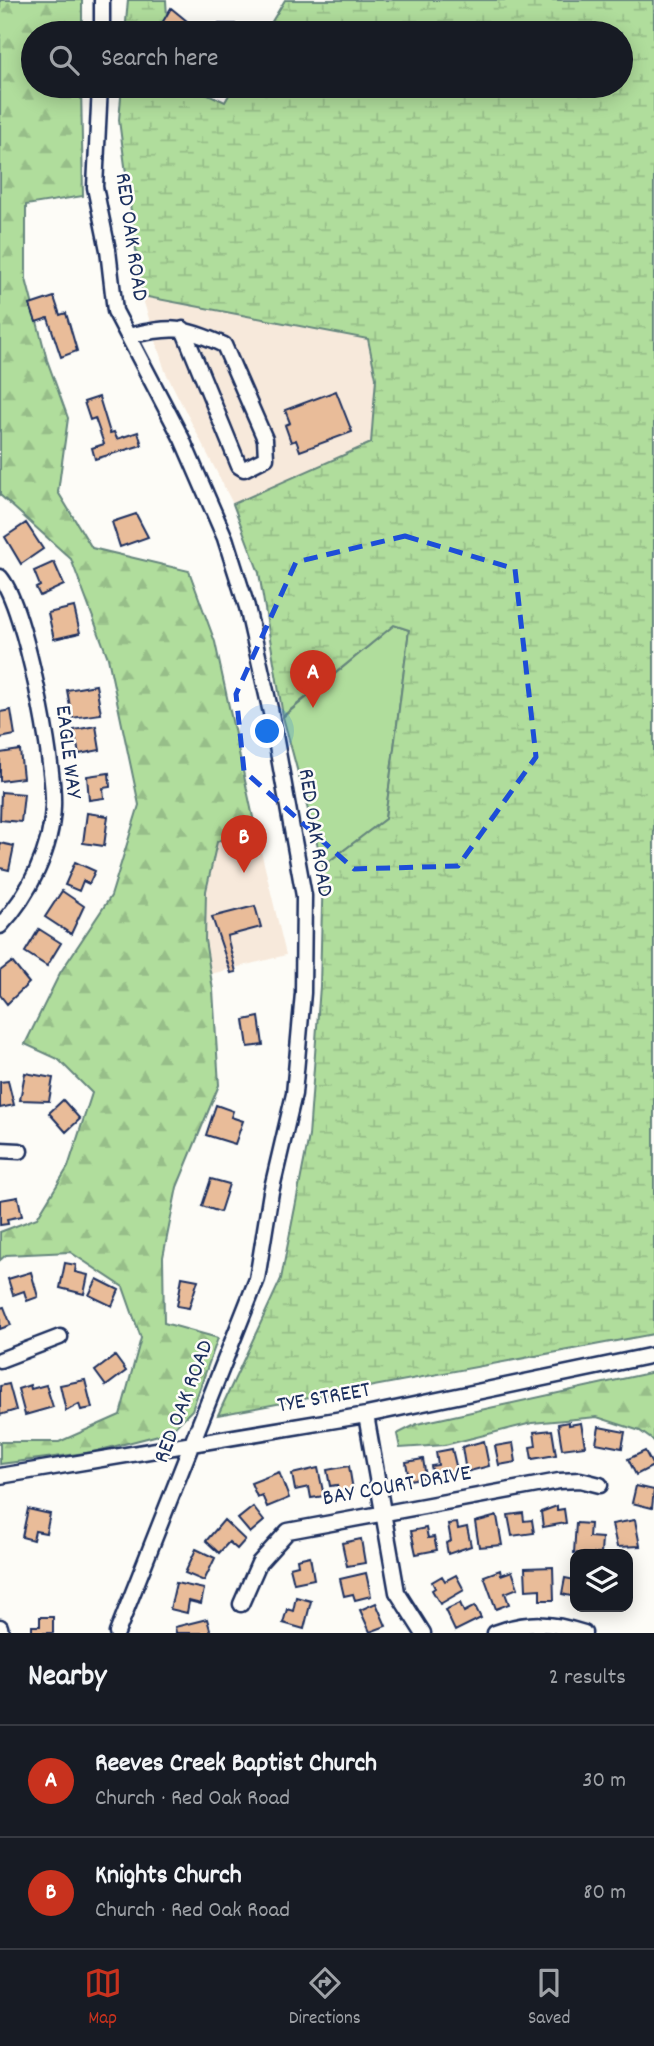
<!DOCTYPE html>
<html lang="en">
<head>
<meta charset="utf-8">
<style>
	body { margin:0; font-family:Dekko,sans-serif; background:#242831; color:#f1f3f6 }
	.controls { position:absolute; right:21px; bottom:21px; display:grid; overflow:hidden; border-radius:14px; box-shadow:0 4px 18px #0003 }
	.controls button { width:63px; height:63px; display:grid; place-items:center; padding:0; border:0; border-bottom:2px solid #363941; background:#171b24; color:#f1f3f6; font:35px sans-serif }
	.you { position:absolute; left:268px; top:732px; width:24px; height:24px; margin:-18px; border:5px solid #fff; border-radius:50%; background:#1a73e8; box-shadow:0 0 0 10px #1a73e833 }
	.badge { display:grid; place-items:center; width:46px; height:46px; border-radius:50%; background:#c8321e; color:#fff; font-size:23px; font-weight:700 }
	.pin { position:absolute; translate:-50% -58px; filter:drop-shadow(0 2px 4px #0008) }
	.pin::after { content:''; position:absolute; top:37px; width:24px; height:21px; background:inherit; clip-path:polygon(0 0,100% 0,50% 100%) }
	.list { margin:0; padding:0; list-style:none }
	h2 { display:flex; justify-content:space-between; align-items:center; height:91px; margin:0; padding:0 28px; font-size:30px }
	h2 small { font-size:23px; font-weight:400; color:#9ea1a6 }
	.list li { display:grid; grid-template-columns:46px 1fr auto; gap:21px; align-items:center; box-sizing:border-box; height:112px; padding:0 28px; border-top:2px solid #363941 }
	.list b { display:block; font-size:26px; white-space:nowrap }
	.list p { margin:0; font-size:23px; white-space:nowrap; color:#9ea1a6 }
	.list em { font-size:23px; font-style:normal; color:#9ea1a6 }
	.icon { flex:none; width:38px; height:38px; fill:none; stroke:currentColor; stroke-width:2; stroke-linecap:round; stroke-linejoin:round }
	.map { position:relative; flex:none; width:654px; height:1633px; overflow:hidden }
	.search { position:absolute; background:#171b24; box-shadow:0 4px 18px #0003; left:21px; right:21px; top:21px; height:77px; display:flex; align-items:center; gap:18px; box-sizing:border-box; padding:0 24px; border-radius:38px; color:#9ea1a6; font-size:26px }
	.sheet { height:315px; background:#171b24 }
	nav { display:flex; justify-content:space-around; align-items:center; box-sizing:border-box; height:98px; border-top:2px solid #363941; background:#171b24; font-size:19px; color:#9ea1a6 }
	nav a { display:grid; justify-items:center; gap:4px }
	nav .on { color:#c8321e }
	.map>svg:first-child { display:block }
</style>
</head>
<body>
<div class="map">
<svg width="654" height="1633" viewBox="0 0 654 1633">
	<defs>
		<pattern id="forest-firs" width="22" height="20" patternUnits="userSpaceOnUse" patternTransform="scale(1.75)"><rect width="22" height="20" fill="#b0dd9c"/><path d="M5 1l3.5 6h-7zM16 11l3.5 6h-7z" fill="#97be89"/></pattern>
		<pattern id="wetland-marsh" width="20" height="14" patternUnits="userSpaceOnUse" patternTransform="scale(1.75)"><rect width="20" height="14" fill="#b0dd9c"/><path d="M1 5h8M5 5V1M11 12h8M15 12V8" fill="none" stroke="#97be89"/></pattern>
	</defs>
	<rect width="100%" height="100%" fill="#fdfcf7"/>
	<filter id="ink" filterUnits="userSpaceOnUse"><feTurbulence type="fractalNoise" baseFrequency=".0143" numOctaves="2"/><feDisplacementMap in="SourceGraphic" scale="14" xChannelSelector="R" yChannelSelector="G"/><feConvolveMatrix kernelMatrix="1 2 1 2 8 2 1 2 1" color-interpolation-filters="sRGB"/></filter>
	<g filter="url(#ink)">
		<path fill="#f7e9db" d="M 142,296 L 368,339 L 376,378 L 371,443 L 233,504 L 165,371 Z
			M 254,822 L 286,955 L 211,974 L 205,940 L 206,891 L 216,842 Z"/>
		<path fill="#b0dd9c" stroke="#66867d" stroke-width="2" d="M 394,625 L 409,630 L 385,819 L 323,866 L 283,717 Z"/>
		<path fill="url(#forest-firs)" stroke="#66867d" stroke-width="2" d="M 0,0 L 82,0 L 82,33 L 33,33 L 33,86 L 81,86 L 83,196 L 26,205 L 26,279 L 47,360 L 68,418 L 58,492 L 92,548 L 189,571 L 215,642 L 254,822 L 217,842 L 206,891 L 205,940 L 213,990 L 219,1085 L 177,1187 L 163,1257 L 164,1323 L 218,1338 L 192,1410 L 170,1432 L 93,1452 L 0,1464 L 0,1442 L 59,1442 L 120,1415 L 141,1338 L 123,1287 L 70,1252 L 6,1255 L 0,1260 L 0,1232 L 37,1218 L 68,1167 L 92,1093 L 58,1059 L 25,1044 L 60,973 L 111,896 L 139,805 L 108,658 L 71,559 L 0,495 Z
			M 654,1372 L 654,1441 L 640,1431 L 597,1417 L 532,1423 L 445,1445 L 400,1448 L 397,1434 L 417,1424 Z"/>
		<path fill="url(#wetland-marsh)" stroke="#66867d" stroke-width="2" d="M 128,0 L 166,0 L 168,33 L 125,33 Z
			M 285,0 L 654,0 L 654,1334 L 218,1415 L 281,1279 L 309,1136 L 320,986 L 323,866 L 385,819 L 409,630 L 394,625 L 283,716 L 259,573 L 233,504 L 371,443 L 376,378 L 368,339 L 142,296 L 119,120 L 122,86 L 191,86 L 225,102 L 234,86 L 621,86 L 621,33 L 265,33 Z"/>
		<path fill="#e9bc99" stroke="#1b2f5e" stroke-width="2" d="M 171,8 L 193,26 L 189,33 L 163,33 L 158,30 Z
			M 210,24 L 235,24 L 235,33 L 210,33 Z
			M 54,297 L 60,315 L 66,313 L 77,351 L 61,357 L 48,318 L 36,322 L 30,305 Z
			M 336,391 L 352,432 L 300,451 L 296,440 L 291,442 L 285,425 L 290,423 L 285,410 Z
			M 99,397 L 110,433 L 114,432 L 117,439 L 138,432 L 142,445 L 95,459 L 92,448 L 104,444 L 95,418 L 90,420 L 84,402 Z
			M 136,514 L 148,537 L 120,547 L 112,522 Z
			M 26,523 L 43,549 L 21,564 L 5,537 Z
			M 54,562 L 64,585 L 40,596 L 36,588 L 40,586 L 34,571 Z
			M 74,607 L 80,633 L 54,639 L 48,613 Z
			M 96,685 L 101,714 L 72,718 L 67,690 Z
			M 11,710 L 15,735 L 0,738 L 0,712 Z
			M 96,726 L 100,750 L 79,754 L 74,730 Z
			M 20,750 L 23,778 L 0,781 L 0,753 Z
			M 109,773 L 110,787 L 103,788 L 104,798 L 89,800 L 87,776 Z
			M 1,792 L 24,794 L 21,822 L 0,820 Z
			M 87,813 L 108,816 L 104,846 L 83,843 Z
			M 0,843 L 14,846 L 9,870 L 0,868 Z
			M 75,862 L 95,871 L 89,884 L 83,881 L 79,891 L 65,885 Z
			M 62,891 L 84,906 L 71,934 L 45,917 Z
			M 255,906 L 261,927 L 227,936 L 236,972 L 231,973 L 212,917 Z
			M 39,929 L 61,943 L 47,966 L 25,952 Z
			M 12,962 L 29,983 L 7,1004 L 0,995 L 0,971 Z
			M 259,1017 L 263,1045 L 248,1047 L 244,1020 Z
			M 25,1073 L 53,1078 L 49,1101 L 20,1100 Z
			M 8,1081 L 14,1105 L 0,1108 L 0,1082 Z
			M 63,1100 L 80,1119 L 66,1132 L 49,1113 Z
			M 216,1105 L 233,1111 L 231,1117 L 243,1121 L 235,1144 L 206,1135 Z
			M 211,1179 L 229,1184 L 220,1212 L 202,1206 Z
			M 18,1197 L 22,1216 L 7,1219 L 8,1224 L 0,1225 L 0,1200 Z
			M 65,1263 L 76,1265 L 75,1272 L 88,1275 L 84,1294 L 60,1288 Z
			M 31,1272 L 38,1297 L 27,1301 L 24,1291 L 13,1295 L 8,1279 Z
			M 182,1277 L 198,1280 L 189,1308 L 177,1306 Z
			M 97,1279 L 119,1290 L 112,1306 L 89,1295 Z
			M 4,1307 L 11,1325 L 0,1329 L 0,1308 Z
			M 115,1356 L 126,1371 L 106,1386 L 95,1371 Z
			M 85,1380 L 92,1408 L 81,1410 L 79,1404 L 66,1411 L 60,1385 Z
			M 9,1384 L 16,1410 L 0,1415 L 0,1386 Z
			M 30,1385 L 31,1389 L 46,1385 L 53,1407 L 25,1415 L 18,1389 Z
			M 569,1422 L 569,1425 L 581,1423 L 585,1446 L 562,1449 L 558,1424 Z
			M 599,1427 L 625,1432 L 622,1448 L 596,1443 Z
			M 552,1430 L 556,1455 L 532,1459 L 530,1447 L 536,1446 L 534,1432 Z
			M 484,1441 L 489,1466 L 466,1472 L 462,1447 Z
			M 513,1443 L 516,1462 L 499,1465 L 495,1446 Z
			M 452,1449 L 458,1474 L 434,1479 L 431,1466 L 438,1465 L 436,1452 Z
			M 645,1451 L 653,1466 L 636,1475 L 628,1459 Z
			M 423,1459 L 426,1477 L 409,1480 L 406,1462 Z
			M 349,1466 L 353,1490 L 338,1493 L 337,1485 L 330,1486 L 327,1470 Z
			M 318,1468 L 324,1496 L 311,1498 L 309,1487 L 295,1490 L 292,1474 Z
			M 279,1472 L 289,1498 L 267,1507 L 262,1495 L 257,1497 L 251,1483 Z
			M 636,1486 L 654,1490 L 652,1508 L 632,1503 Z
			M 557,1506 L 557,1510 L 564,1509 L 566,1523 L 543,1527 L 541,1512 Z
			M 253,1507 L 264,1521 L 250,1533 L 238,1519 Z
			M 28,1509 L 50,1514 L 46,1533 L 35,1531 L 33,1540 L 22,1537 Z
			M 523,1513 L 524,1521 L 532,1520 L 534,1533 L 512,1536 L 508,1515 Z
			M 497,1516 L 502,1545 L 479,1547 L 475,1522 Z
			M 224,1520 L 245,1540 L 237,1549 L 229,1542 L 219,1553 L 206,1541 Z
			M 635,1520 L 640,1546 L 617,1547 L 612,1524 Z
			M 457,1523 L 458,1529 L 467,1527 L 471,1546 L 448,1554 L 446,1543 L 451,1541 L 448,1524 Z
			M 576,1523 L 590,1524 L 589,1537 L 602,1538 L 601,1554 L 574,1553 Z
			M 426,1528 L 428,1538 L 434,1537 L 437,1550 L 416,1554 L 411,1531 Z
			M 361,1539 L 365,1563 L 347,1566 L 342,1543 Z
			M 196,1549 L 215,1558 L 204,1581 L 185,1573 Z
			M 310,1556 L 314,1579 L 294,1583 L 290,1567 L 298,1565 L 297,1559 Z
			M 553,1567 L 554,1600 L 540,1600 L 540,1589 L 526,1590 L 525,1568 Z
			M 500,1570 L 501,1575 L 512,1571 L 518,1588 L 505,1593 L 509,1604 L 496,1609 L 484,1576 Z
			M 366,1573 L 371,1596 L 355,1600 L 353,1594 L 344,1596 L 340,1579 Z
			M 456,1575 L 464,1590 L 440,1604 L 432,1590 L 435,1588 L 432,1582 L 442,1576 L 445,1581 Z
			M 565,1578 L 575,1580 L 575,1597 L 562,1594 Z
			M 176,1583 L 204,1589 L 201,1604 L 189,1601 L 187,1613 L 170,1609 Z
			M 296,1597 L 311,1601 L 304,1629 L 283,1623 L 287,1609 L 293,1611 Z
			M 376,1603 L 386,1626 L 370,1632 L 360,1610 Z
			M 460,1603 L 464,1612 L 475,1606 L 481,1618 L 455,1631 L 445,1610 Z
			M 40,1617 L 53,1617 L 53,1633 L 32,1633 L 32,1626 L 40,1626 Z
			M 207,1619 L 211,1633 L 176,1633 L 175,1627 Z"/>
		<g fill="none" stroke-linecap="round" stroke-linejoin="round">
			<g stroke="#1b2f5e" stroke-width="19">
				<path id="minor" d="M 102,33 L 102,0
					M 100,86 L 95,187 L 108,250 L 115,311 L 182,439 L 225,538 L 247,607 L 271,713 L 304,896 L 303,993 L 294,1094 L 271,1192 L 257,1279 L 117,1633
					M 128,336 C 172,326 182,326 224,345 L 265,439 L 266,458 L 244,469 L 239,466 L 183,329
					M 0,577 C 25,606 55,765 53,806 C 52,849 29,895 0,926
					M 0,1150 L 20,1151
					M 0,1360 L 60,1337
					M 366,1415 L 397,1592 L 423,1633
					M 0,1476 L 366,1415 L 654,1355
					M 241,1604 L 259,1563 L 288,1531 L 559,1481 L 580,1480 L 600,1485
					M 0,1627 L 1,1633
					M 495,1633 C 528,1621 551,1622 584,1633"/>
			</g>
			<use href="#minor" stroke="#fdfcf7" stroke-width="14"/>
		</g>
	</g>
	<path fill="none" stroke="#1d4ed8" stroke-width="5" stroke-dasharray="14 9" stroke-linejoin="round" d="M 405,536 L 515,569 L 536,757 L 458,866 L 354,869 L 244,771 L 236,694 L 296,562 Z"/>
	<g text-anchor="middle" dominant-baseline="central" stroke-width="5" stroke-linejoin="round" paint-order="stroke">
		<g font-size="23" fill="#1b2f5e" stroke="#fdfcf7">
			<text transform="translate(130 237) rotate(82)">RED OAK ROAD</text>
			<text transform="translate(67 752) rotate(83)">EAGLE WAY</text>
			<text transform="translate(314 833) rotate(81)">RED OAK ROAD</text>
			<text transform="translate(324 1399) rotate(-10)">TYE STREET</text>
			<text transform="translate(185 1402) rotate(-69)">RED OAK ROAD</text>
			<text transform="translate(397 1487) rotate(-10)">BAY COURT DRIVE</text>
		</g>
	</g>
</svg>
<div class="controls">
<button><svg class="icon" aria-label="layers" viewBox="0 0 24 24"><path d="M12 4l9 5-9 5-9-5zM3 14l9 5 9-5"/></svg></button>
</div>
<div class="you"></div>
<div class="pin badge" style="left:313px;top:708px">A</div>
<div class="pin badge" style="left:244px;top:873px">B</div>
<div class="search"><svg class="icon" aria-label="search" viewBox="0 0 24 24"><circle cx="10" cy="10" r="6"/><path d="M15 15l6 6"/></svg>Search here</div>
</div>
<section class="sheet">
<h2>Nearby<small>2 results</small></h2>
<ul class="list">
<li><span class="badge">A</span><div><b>Reeves Creek Baptist Church</b><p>Church · Red Oak Road</p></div><em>30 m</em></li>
<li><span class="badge">B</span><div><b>Knights Church</b><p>Church · Red Oak Road</p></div><em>80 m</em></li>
</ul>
</section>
<nav>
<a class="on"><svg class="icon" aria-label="map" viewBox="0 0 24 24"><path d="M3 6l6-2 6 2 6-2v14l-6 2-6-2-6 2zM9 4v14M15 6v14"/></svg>Map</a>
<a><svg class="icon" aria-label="directions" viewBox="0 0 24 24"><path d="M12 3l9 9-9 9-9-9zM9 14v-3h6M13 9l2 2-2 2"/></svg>Directions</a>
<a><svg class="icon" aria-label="saved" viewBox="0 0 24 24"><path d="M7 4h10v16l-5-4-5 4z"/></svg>Saved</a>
</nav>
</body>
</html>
